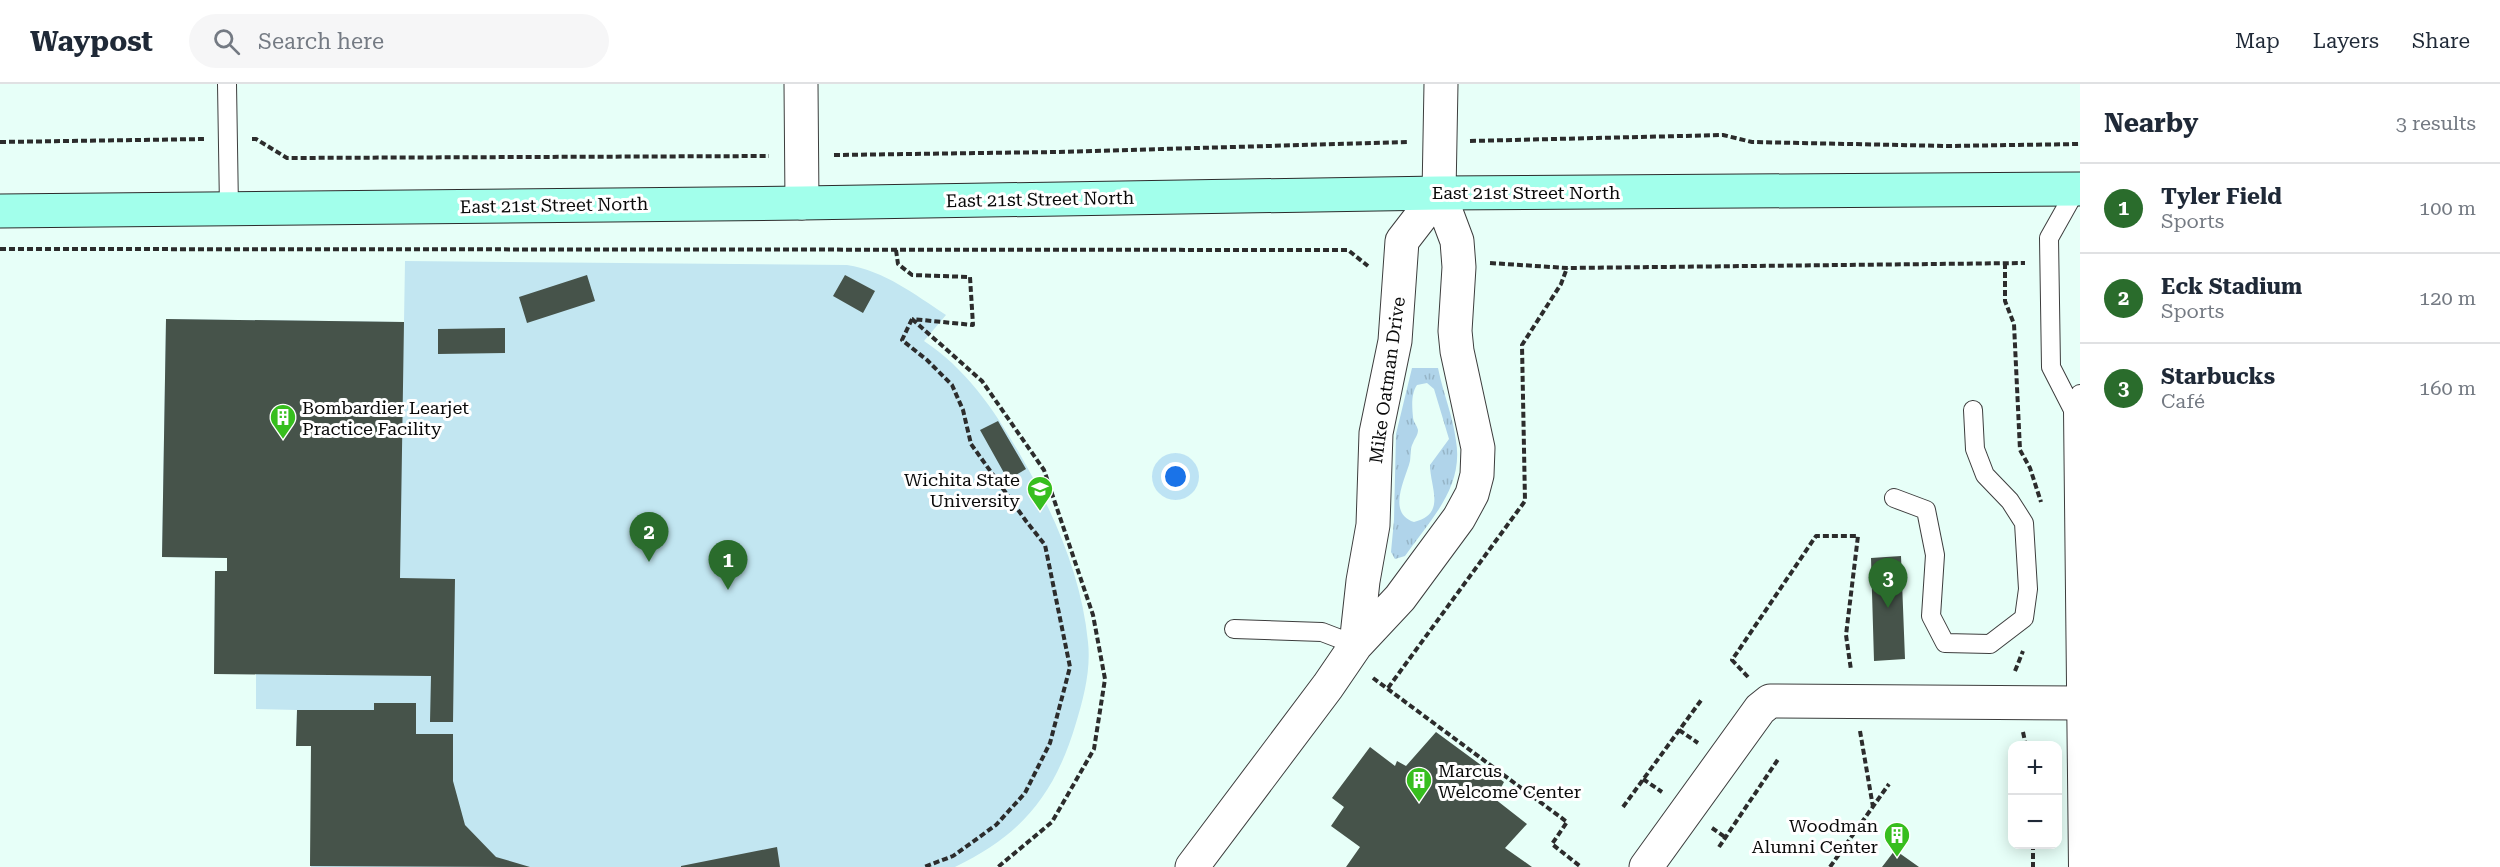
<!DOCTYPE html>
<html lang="en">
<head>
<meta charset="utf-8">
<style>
	body { margin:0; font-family:"Roboto Serif",serif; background:#f6f6f7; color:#1f2937 }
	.controls { position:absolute; right:18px; bottom:18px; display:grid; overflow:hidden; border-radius:12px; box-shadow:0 3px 15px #0003 }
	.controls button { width:54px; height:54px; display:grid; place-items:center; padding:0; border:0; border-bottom:2px solid #e0e1e3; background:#fff; color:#1f2937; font:30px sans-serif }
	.you { position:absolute; left:1176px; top:393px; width:21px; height:21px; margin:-15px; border:4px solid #fff; border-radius:50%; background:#1a73e8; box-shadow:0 0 0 9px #1a73e833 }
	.badge { display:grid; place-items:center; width:39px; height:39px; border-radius:50%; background:#2a6c2c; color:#fff; font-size:20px; font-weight:700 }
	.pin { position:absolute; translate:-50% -50px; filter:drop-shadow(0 2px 3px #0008) }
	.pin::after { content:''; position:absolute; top:32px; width:21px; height:18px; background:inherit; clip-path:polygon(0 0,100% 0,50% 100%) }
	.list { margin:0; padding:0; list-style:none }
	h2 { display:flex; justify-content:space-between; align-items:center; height:78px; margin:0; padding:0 24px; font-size:26px }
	h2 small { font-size:20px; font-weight:400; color:#747a83 }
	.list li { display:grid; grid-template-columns:39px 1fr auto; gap:18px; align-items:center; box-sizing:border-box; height:90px; padding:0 24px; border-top:2px solid #e0e1e3 }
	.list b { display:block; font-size:22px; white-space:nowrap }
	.list p { margin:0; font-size:20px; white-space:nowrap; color:#747a83 }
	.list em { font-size:20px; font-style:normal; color:#747a83 }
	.icon { flex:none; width:33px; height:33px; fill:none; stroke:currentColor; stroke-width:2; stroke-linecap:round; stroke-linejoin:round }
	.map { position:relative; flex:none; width:2080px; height:783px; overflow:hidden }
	header { display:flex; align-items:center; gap:36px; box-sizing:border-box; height:84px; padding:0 30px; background:#fff; border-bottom:2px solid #e0e1e3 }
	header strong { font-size:28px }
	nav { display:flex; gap:33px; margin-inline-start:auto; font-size:21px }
	.search { width:420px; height:54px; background:#f6f6f7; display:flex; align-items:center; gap:15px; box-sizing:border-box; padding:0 21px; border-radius:33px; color:#747a83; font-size:22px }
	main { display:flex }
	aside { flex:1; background:#fff }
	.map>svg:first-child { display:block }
</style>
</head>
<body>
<header>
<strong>Waypost</strong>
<div class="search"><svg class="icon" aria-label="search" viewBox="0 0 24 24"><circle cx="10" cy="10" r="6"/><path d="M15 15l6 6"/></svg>Search here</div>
<nav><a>Map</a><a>Layers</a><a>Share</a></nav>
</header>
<main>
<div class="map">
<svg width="2080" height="783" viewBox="0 0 2080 783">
	<defs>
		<pattern id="grass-tufts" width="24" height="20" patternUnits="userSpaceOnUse" patternTransform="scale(1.5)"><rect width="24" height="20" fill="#b0d4ea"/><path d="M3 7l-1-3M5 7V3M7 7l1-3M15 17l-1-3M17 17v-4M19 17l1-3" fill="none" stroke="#96b5c7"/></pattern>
	</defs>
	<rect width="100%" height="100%" fill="#e7fff8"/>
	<path fill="url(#grass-tufts)" fill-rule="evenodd" d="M 1412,284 L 1438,284 C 1443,309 1453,332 1456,357 C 1464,404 1430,436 1405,472 L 1395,475 L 1391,468 L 1394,436 L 1396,350 ZM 1427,299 L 1434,305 L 1449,355 L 1430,381 C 1430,403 1447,430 1414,438 C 1386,429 1406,394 1410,377 C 1411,371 1410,364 1413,359 C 1415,354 1418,351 1418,346 C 1417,341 1413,338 1413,333 C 1412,323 1411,309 1417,301 Z"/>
	<path fill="#c2e6f1" d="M 405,177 L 847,181 C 885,187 914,210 946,231 L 924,257 C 970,287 1001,336 1027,383 C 1057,436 1082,496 1088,558 C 1091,585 1084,613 1076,639 C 1055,710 1022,751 955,783 L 311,783 L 311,662 L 296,662 L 297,626 L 256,625 L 256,590 L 214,590 L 215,487 L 227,487 L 227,474 L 162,473 L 166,235 L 404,238 Z"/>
	<path fill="#46534a" d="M 587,191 L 595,217 L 527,239 L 519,213 Z
		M 845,191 L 875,207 L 863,229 L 833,212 Z
		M 166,235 L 404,238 L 400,494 L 455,495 L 453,638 L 430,638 L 431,592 L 214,590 L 215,487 L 227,487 L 227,474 L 162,473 Z
		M 505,244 L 505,269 L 438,270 L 438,245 Z
		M 998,337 L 1026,385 L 1008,396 L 980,346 Z
		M 1901,472 L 1905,575 L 1874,577 L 1871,474 Z
		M 374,619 L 416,619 L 416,650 L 453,650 L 453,697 L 465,741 L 496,773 L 530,783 L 310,782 L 311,662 L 296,662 L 297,626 L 374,626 Z
		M 1436,648 L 1504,698 L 1495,715 L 1527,740 L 1505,764 L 1532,783 L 1346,783 L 1360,763 L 1331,742 L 1344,723 L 1332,714 L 1370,663 L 1395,682 L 1397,677 L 1406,682 Z
		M 777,763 L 780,783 L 681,783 L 681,782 Z
		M 1895,766 L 1919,783 L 1882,783 Z"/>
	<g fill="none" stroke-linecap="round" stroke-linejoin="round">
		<g stroke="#3d3d3d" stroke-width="20">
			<path id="lane" d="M 227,0 L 229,124
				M 2073,326 L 2051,283 L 2049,154 L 2076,106 L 2078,110
				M 1894,414 L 1926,426 L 1935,471 L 1931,532 L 1945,559 L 1990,560 L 2024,534 L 2028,505 L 2024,439 L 2010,417 L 1985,391 L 1975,365 L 1973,326
				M 1234,545 L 1322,548 L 1356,561
				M 2078,783 C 2075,631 2076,478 2073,326 L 2080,310"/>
		</g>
		<g stroke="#3d3d3d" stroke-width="35">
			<path id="street" d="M 801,0 L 802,119
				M 1356,561 L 1363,497 L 1373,441 L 1376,349 L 1395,257 L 1402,157 L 1439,109
				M 1192,783 L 1328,602 L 1356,561 L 1400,514 L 1459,434 L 1472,410 L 1477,391 L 1478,364 L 1457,267 L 1455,247 L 1459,183 L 1457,157 L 1439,109 L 1441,0
				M 1646,783 L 1760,625 L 1770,617 L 2080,619"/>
		</g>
		<g stroke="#2c2c2c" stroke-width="35">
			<path id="secondary" d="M 0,127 L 802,119 L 1439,109 L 2080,105"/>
		</g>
		<path stroke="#2c2c2c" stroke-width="4" stroke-dasharray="6 3" stroke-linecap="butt" d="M 252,55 L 256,55 L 287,74 L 769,72
			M 1470,57 L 1723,51 L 1752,58 L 1948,62 L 2080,60
			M 0,58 L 205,55
			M 834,71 L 1057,68 L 1408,58
			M 0,165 L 1348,166 L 1368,182
			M 896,166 L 898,180 L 912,191 L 970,193 L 973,241 L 912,235
			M 1490,179 L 1567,184 L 2025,179
			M 2005,179 L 2005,217 L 2014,240 L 2020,366 L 2030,384 L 2041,418
			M 912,235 L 902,256 L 927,276 L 952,301 L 963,326 L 971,360 L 1026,437 L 1045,461 L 1070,583 L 1050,659 L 1025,709 L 996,741 L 953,772 L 924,783
			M 912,235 L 982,297 L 1044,386 L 1093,531 L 1105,595 L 1094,665 L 1052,738 L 998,783
			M 2015,587 L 2023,567
			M 1748,593 L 1732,576 L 1816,452 L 1858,452 L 1846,551 L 1851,586
			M 1373,594 L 1567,738 L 1552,760 L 1581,783
			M 1388,604 L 1525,417 L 1522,261 L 1561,200 L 1567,184
			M 1679,646 L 1698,659
			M 1860,647 L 1873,723
			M 2023,648 L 2026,662
			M 1643,695 L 1662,708
			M 1623,723 L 1702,615
			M 1712,744 L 1725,753
			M 2033,760 L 2033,783
			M 1719,763 L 1779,674
			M 1830,783 L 1889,700"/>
		<use href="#lane" stroke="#fff" stroke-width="18"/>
		<use href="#street" stroke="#fff" stroke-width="33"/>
		<use href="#secondary" stroke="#a2ffeb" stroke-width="33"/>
	</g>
	<defs>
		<g id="building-pin" transform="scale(1.35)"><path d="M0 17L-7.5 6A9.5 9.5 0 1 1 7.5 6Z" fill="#37be1e" stroke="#fff"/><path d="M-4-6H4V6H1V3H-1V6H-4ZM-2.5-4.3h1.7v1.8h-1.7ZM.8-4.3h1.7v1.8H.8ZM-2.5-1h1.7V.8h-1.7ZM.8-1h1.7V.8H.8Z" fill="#fff"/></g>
		<g id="university-pin" transform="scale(1.35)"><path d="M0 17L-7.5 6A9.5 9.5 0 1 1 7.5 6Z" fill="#37be1e" stroke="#fff"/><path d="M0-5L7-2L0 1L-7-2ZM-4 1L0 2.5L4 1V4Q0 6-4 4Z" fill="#fff"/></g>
	</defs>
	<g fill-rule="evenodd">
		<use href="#building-pin" x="283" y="333"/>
		<use href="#university-pin" x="1040" y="405"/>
		<use href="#building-pin" x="1419" y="696"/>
		<use href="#building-pin" x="1897" y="751"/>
	</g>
	<g text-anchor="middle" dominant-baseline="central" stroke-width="6" stroke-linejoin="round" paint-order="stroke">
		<g font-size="18" fill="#0a0a0a" stroke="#fff">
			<text x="1526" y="108">East 21st Street North</text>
			<text transform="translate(1040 115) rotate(-1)">East 21st Street North</text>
			<text transform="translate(554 121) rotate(-1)">East 21st Street North</text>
			<text transform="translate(1387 296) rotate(-82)">Mike Oatman Drive</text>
		</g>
		<g font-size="18" fill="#0a0a0a" stroke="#fff" text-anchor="start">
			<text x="302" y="323">Bombardier Learjet<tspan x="302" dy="21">Practice Facility</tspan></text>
			<text x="1020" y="395" text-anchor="end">Wichita State<tspan x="1020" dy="21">University</tspan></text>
			<text x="1438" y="686">Marcus<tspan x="1438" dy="21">Welcome Center</tspan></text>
			<text x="1878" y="741" text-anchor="end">Woodman<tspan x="1878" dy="21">Alumni Center</tspan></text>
		</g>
	</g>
</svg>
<div class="controls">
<button>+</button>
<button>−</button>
</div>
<div class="you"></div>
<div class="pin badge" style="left:728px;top:506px">1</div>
<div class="pin badge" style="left:649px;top:478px">2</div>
<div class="pin badge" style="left:1888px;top:524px">3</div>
</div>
<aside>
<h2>Nearby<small>3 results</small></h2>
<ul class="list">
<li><span class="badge">1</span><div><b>Tyler Field</b><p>Sports</p></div><em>100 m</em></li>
<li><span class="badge">2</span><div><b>Eck Stadium</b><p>Sports</p></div><em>120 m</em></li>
<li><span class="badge">3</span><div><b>Starbucks</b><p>Café</p></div><em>160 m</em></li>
</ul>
</aside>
</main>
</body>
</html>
